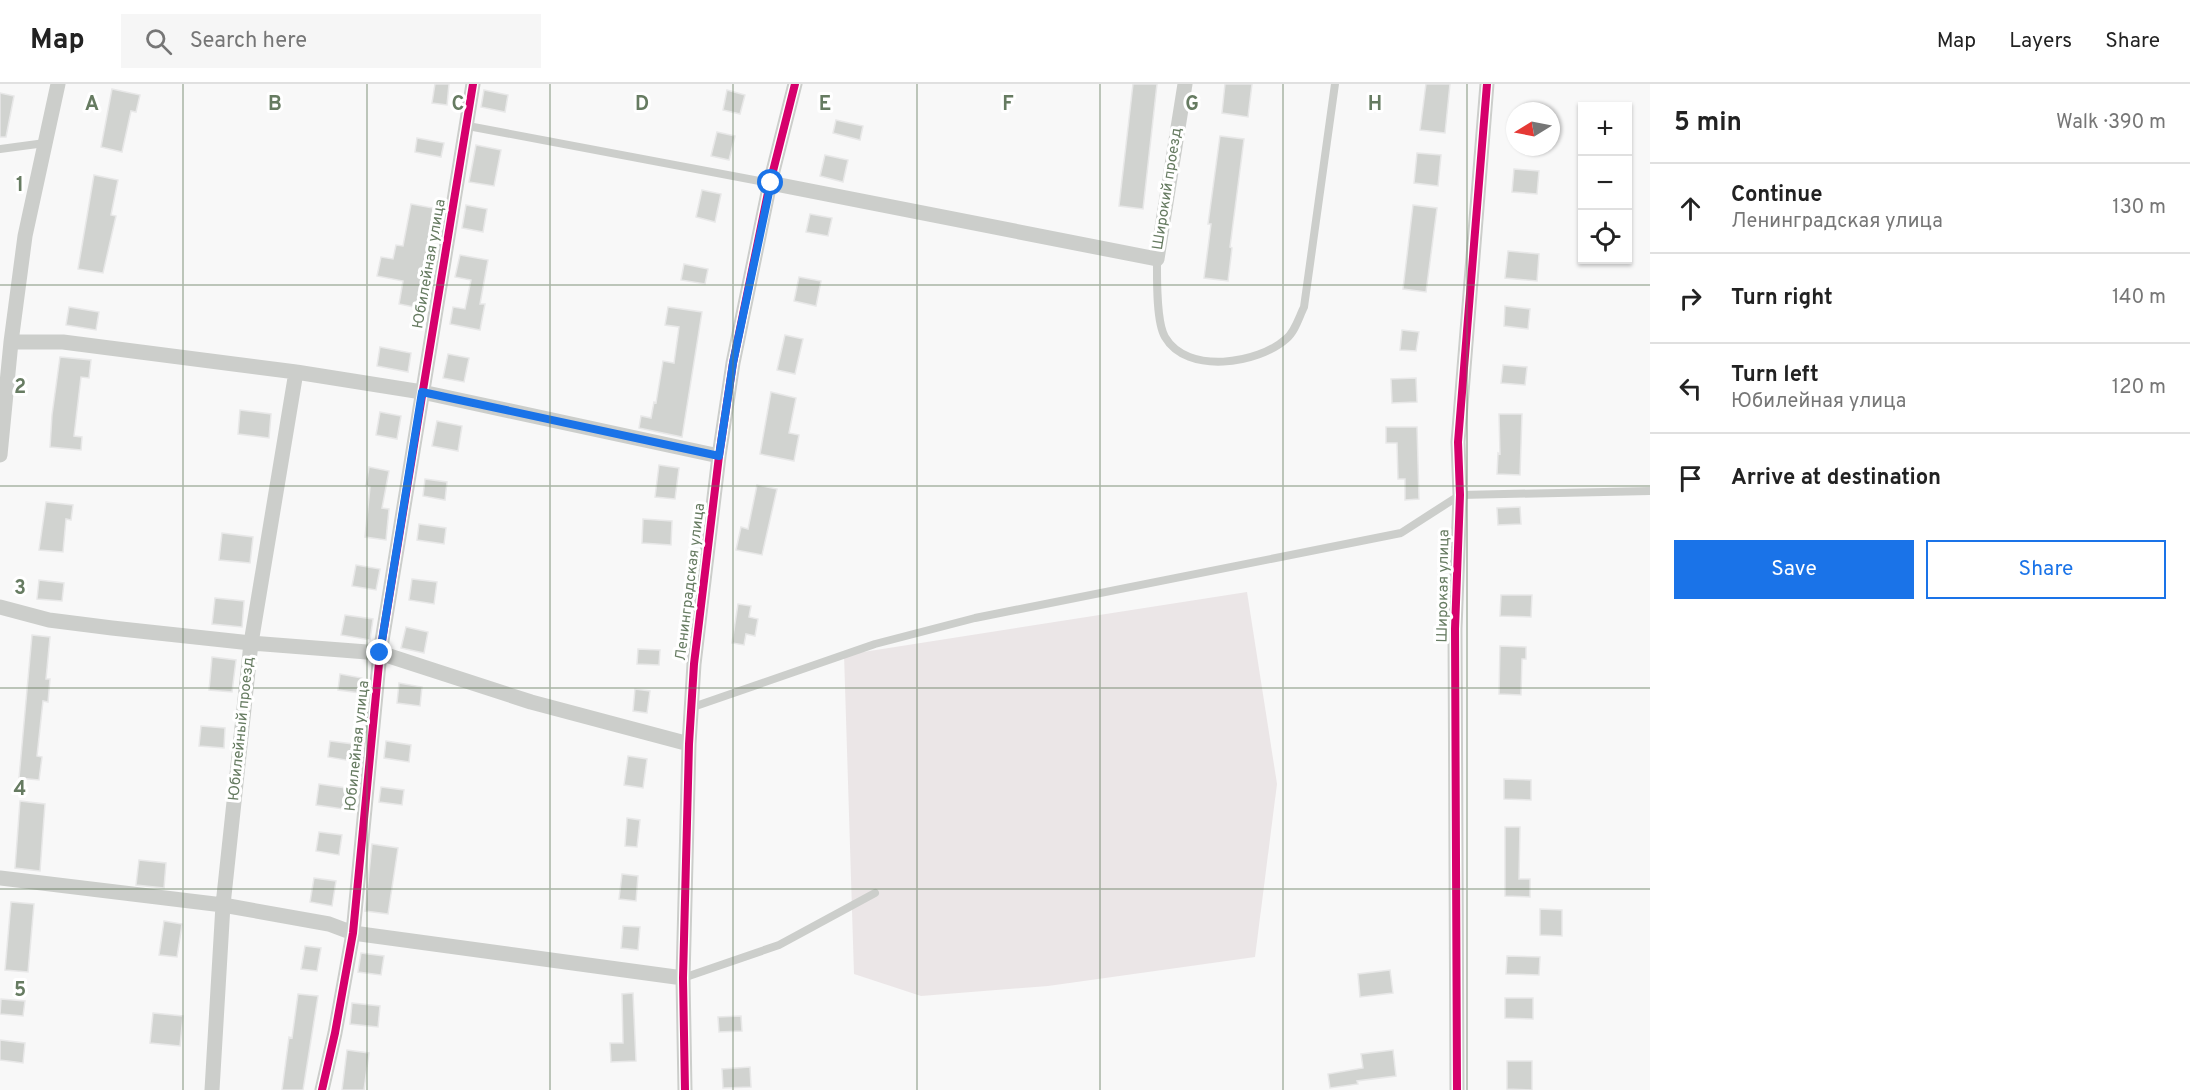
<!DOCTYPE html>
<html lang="en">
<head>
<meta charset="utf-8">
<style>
	body { margin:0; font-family:Overpass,sans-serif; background:#f6f6f6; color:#222 }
	.controls { position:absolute; right:18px; top:18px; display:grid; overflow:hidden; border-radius:0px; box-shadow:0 2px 4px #0004 }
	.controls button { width:54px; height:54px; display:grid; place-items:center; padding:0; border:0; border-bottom:2px solid #e0e0e0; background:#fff; color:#222; font:30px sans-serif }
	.compass { position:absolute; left:1506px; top:18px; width:54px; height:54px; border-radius:50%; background:#fff; box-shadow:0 2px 4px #0004; rotate:260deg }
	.stop { position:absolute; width:18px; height:18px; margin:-14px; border:4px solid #1a73e8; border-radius:50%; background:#fff }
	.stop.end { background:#1a73e8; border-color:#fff; box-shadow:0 2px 6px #0008 }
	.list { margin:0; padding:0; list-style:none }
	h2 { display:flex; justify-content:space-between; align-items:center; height:78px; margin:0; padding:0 24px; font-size:26px }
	h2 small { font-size:20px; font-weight:400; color:#767676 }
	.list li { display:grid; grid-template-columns:39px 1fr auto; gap:18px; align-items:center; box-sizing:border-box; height:90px; padding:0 24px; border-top:2px solid #e0e0e0 }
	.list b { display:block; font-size:22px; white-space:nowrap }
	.list p { margin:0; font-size:20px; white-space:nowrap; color:#767676 }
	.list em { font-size:20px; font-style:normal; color:#767676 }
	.actions { display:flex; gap:12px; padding:18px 24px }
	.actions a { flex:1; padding:14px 0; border:2px solid #1a73e8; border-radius:0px; text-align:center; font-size:21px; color:#1a73e8 }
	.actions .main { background:#1a73e8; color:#fff }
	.icon { flex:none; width:33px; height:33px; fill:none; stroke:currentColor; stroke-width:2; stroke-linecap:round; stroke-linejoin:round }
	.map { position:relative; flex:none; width:1650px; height:1006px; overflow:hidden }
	header { display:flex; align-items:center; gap:36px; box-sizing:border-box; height:84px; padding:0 30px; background:#fff; border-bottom:2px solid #e0e0e0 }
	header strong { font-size:28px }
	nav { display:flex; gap:33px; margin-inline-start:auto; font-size:21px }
	.search { width:420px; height:54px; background:#f6f6f6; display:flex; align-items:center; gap:15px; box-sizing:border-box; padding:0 21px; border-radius:0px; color:#767676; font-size:22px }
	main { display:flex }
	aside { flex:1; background:#fff }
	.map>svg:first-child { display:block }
</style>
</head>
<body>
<header>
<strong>Map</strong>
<div class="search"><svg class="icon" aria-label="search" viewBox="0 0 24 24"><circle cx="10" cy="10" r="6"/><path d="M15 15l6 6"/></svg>Search here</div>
<nav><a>Map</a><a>Layers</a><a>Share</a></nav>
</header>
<main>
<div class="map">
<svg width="1650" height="1006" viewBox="0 0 1650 1006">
	<rect width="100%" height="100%" fill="#f8f8f8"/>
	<path fill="#ebe6e7" d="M 1247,508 L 1277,700 L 1255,873 L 1048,902 L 921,912 L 854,890 L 844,571 Z"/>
	<path fill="#d1d3d0" stroke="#e8e8e8" stroke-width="1.5" d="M 435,0 L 449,0 L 447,21 L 432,19 Z
		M 1133,0 L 1157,0 L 1143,125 L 1119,122 Z
		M 1225,0 L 1252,0 L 1248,33 L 1222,29 Z
		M 1426,0 L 1450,0 L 1445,49 L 1420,46 Z
		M 112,5 L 140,11 L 136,28 L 131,27 L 122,68 L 101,63 Z
		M 484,6 L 508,11 L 505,28 L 481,23 Z
		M 727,6 L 745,11 L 740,30 L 723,26 Z
		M 0,9 L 14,12 L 6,53 L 0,53 Z
		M 836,36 L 863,42 L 860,56 L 833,49 Z
		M 717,48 L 735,52 L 729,76 L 711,72 Z
		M 1220,52 L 1244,55 L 1230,163 L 1232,164 L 1228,197 L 1204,194 L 1211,140 L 1208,140 Z
		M 417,54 L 444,59 L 441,73 L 415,68 Z
		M 476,61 L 501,66 L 494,102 L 469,98 Z
		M 1417,69 L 1441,71 L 1438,102 L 1414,99 Z
		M 825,71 L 848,76 L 843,98 L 820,92 Z
		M 1514,85 L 1539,87 L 1537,110 L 1512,108 Z
		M 94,91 L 118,96 L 111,131 L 116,132 L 103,189 L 78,185 Z
		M 702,106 L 721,110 L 715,138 L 696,133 Z
		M 411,120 L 433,124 L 419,224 L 399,220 L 403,197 L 377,192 L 381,173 L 393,175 L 396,161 L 403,162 Z
		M 466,121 L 487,125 L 483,148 L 462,144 Z
		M 1413,121 L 1437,124 L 1426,208 L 1403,205 Z
		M 810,130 L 832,134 L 828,152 L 806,148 Z
		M 1508,167 L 1539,170 L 1537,197 L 1505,194 Z
		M 460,171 L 488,176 L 480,220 L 485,220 L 480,246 L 450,240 L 453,223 L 465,225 L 471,196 L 455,193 Z
		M 684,180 L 708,185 L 705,200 L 681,196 Z
		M 799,193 L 821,197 L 816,222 L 794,217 Z
		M 1505,222 L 1530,225 L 1528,245 L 1504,242 Z
		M 69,223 L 99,228 L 96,246 L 66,241 Z
		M 668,223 L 702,228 L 682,353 L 639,344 L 641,332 L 651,334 L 654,318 L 656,319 L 663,277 L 674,279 L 679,243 L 665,241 Z
		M 1402,246 L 1419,248 L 1416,267 L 1400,266 Z
		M 785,251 L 803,255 L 795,290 L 777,286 Z
		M 380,263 L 411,269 L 408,288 L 377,282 Z
		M 448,270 L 469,274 L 464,298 L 443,294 Z
		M 60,273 L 91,276 L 89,294 L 81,293 L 74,352 L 82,353 L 81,366 L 50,363 L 52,331 Z
		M 1503,281 L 1527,283 L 1525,301 L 1501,299 Z
		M 1416,294 L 1417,318 L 1392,319 L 1391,295 Z
		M 771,308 L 796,314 L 789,349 L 799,351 L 794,377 L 760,370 Z
		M 240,326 L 271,330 L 269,354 L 238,350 Z
		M 380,328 L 401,332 L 397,355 L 376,351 Z
		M 1499,330 L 1522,330 L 1520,391 L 1497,390 L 1498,369 L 1500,370 Z
		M 437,337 L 462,342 L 458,367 L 432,362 Z
		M 1386,343 L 1417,343 L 1419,415 L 1405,416 L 1405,395 L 1398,395 L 1397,359 L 1386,359 Z
		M 659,381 L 679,384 L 675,415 L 655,413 Z
		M 369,383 L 389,387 L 382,424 L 389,425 L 386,456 L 365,453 L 370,403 L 366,402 Z
		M 425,395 L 447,398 L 445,416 L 423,412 Z
		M 757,401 L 777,405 L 762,471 L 736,466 L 741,443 L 748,445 Z
		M 46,418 L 73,421 L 71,436 L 66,435 L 63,468 L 39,466 Z
		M 1520,423 L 1521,440 L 1498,441 L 1497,424 Z
		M 643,435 L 672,437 L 671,461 L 642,459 Z
		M 419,440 L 446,444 L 444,460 L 417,456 Z
		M 222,449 L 253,453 L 250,479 L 219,476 Z
		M 356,481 L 380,485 L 376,506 L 352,502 Z
		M 412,495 L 437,498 L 434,520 L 409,516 Z
		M 39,496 L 64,499 L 62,517 L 37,515 Z
		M 1501,511 L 1532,511 L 1531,533 L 1500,532 Z
		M 215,514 L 244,517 L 242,543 L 212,540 Z
		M 738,520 L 751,522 L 749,533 L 758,535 L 755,552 L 746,550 L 744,561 L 732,559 Z
		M 345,531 L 373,535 L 370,556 L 341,551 Z
		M 406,543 L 428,548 L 424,569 L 401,564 Z
		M 32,551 L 50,553 L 46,595 L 50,595 L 48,618 L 43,617 L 37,672 L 42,673 L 39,696 L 19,694 Z
		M 1500,562 L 1526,563 L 1526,575 L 1522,575 L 1521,611 L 1499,610 Z
		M 638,565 L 660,566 L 659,581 L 637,580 Z
		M 212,573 L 236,576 L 232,608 L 209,606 Z
		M 340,590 L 362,594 L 360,609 L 338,606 Z
		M 399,599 L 422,603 L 420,622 L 397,619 Z
		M 635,605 L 650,607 L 647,629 L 633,627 Z
		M 201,642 L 225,644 L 224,664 L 199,662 Z
		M 330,657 L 353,660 L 351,677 L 328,673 Z
		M 386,657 L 411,661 L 409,678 L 384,674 Z
		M 628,672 L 647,675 L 643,704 L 624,701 Z
		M 1504,695 L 1531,696 L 1531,716 L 1504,715 Z
		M 319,700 L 346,704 L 343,725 L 316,721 Z
		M 381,703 L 404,706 L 402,721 L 379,718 Z
		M 20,717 L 45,720 L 40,787 L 15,784 Z
		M 627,734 L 640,736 L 637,763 L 625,762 Z
		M 1505,743 L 1520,743 L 1519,795 L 1530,795 L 1530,813 L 1505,812 Z
		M 319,748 L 342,751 L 339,771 L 316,767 Z
		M 372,760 L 398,764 L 388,830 L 365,827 Z
		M 139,776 L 166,779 L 164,804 L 136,801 Z
		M 622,790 L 638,792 L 636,817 L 619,815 Z
		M 314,794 L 336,797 L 332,822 L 310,818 Z
		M 11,818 L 34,820 L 28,888 L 5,886 Z
		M 1540,825 L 1562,826 L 1562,852 L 1540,851 Z
		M 164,837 L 182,840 L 177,873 L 159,871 Z
		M 623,842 L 640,843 L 638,866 L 621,864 Z
		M 305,862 L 321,864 L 317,887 L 301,885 Z
		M 361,869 L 384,872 L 381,891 L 358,888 Z
		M 1507,872 L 1540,873 L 1539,891 L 1506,890 Z
		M 1390,886 L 1393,909 L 1360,913 L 1358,890 Z
		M 633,909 L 636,977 L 611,978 L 610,959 L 623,959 L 622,910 Z
		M 298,910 L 318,912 L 303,1006 L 282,1006 L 289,953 L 292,954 Z
		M 1505,914 L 1533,914 L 1533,935 L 1505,934 Z
		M 1,915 L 25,917 L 23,932 L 0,930 Z
		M 352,919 L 380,922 L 378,943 L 350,940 Z
		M 153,929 L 183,932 L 180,962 L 150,959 Z
		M 741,932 L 742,947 L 719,948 L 718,933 Z
		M 0,956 L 25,959 L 23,979 L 0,976 Z
		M 347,966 L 369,969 L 364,1006 L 342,1006 Z
		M 1393,966 L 1396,992 L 1357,997 L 1358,1000 L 1330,1004 L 1328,990 L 1363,984 L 1361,970 Z
		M 1507,977 L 1532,977 L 1532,1006 L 1507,1005 Z
		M 750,983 L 751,1003 L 723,1004 L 722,985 Z"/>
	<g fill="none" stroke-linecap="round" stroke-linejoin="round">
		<path stroke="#cccecb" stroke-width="8" d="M 468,42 L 770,99
			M 0,65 L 45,59
			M 1157,175 C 1157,194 1156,238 1165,253 C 1187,291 1258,280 1286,255 C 1295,248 1299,233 1304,223 L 1335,0
			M 693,623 L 875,560 L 975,534 L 1401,449 L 1460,411 L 1650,407
			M 683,894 L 779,861 L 875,809"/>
		<path stroke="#cccecb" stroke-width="15" d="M 770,99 L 1157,175 L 1185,0
			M 11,258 L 63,258 L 296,288 L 422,308 L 719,372
			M 0,371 L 11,258 L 25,152 L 58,0
			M 0,523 L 49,536 L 112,544 L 251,559 L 380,569 L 531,618 L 689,660
			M 0,794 L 223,821 L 329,840 L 353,849 L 683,894
			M 212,1006 L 223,821 L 251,559 L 296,288
			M 322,1006 L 335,949 L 353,849 L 380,569 L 473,0
			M 685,1006 L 683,894 L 689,660 L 694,580 L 719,372 L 733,279 L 770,99 L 795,0
			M 1457,1006 L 1455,545 L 1460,411 L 1458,358 L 1487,0"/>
		<g stroke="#fff" stroke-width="11">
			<path id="cycleway" d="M 322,1006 L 335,949 L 353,849 L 380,569 L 473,0
				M 685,1006 L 683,894 L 689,660 L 694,580 L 719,372 L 733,279 L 770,99 L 795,0
				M 1457,1006 L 1455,545 L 1460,411 L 1458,358 L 1487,0"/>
		</g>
		<use href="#cycleway" stroke="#d6006c" stroke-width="8"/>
	</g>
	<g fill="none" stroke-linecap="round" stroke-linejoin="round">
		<path stroke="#1a73e8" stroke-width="8" d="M 380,569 L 422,308 L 719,372 L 733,279 L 771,99"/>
	</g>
	<path fill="none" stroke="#667b61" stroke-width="1.5" stroke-opacity="0.55" d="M 183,0 L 183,1006M 367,0 L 367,1006M 550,0 L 550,1006M 733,0 L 733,1006M 917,0 L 917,1006M 1100,0 L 1100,1006M 1283,0 L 1283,1006M 1467,0 L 1467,1006M 0,201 L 1650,201M 0,402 L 1650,402M 0,604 L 1650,604M 0,805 L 1650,805"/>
	<g text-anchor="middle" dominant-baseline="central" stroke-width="6" stroke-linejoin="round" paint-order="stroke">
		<g font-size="15" fill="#667b61" stroke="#fff">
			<text transform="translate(1168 105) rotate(-81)">Широкий проезд</text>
			<text transform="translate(430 180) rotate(-80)">Юбилейная улица</text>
			<text transform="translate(691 498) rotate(-83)">Ленинградская улица</text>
			<text transform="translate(1444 502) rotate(-89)">Широкая улица</text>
			<text transform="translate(242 645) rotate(-84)">Юбилейный проезд</text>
			<text transform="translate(358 662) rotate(-84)">Юбилейная улица</text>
		</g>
	</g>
	<g font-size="20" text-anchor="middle" font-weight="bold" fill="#667b61" stroke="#fff" stroke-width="6" stroke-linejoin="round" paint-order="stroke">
		<text x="92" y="26">A</text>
		<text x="275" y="26">B</text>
		<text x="458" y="26">C</text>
		<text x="642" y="26">D</text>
		<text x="825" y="26">E</text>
		<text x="1008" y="26">F</text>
		<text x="1192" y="26">G</text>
		<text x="1375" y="26">H</text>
		<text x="20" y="107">1</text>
		<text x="20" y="309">2</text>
		<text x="20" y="510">3</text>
		<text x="20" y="711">4</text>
		<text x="20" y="912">5</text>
	</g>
</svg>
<div class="controls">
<button>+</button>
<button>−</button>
<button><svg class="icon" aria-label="locate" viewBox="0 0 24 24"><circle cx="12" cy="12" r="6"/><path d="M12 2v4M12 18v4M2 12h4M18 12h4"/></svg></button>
</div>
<svg class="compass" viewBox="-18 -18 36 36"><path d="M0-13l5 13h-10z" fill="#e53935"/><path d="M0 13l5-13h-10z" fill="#767676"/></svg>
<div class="stop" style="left:771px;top:99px"></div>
<div class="stop end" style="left:380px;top:569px"></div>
</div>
<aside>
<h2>5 min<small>Walk · 390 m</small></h2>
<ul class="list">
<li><svg class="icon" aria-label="ahead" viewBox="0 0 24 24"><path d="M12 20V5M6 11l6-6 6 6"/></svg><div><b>Continue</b><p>Ленинградская улица</p></div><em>130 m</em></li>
<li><svg class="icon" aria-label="right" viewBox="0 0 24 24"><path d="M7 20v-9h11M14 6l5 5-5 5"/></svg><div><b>Turn right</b></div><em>140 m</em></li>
<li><svg class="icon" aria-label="left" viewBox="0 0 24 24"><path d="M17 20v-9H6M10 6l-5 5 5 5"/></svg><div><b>Turn left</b><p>Юбилейная улица</p></div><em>120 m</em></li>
<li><svg class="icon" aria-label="arrive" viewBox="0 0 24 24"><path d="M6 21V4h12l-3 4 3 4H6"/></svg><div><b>Arrive at destination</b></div></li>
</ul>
<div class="actions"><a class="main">Save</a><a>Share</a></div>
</aside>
</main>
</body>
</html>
